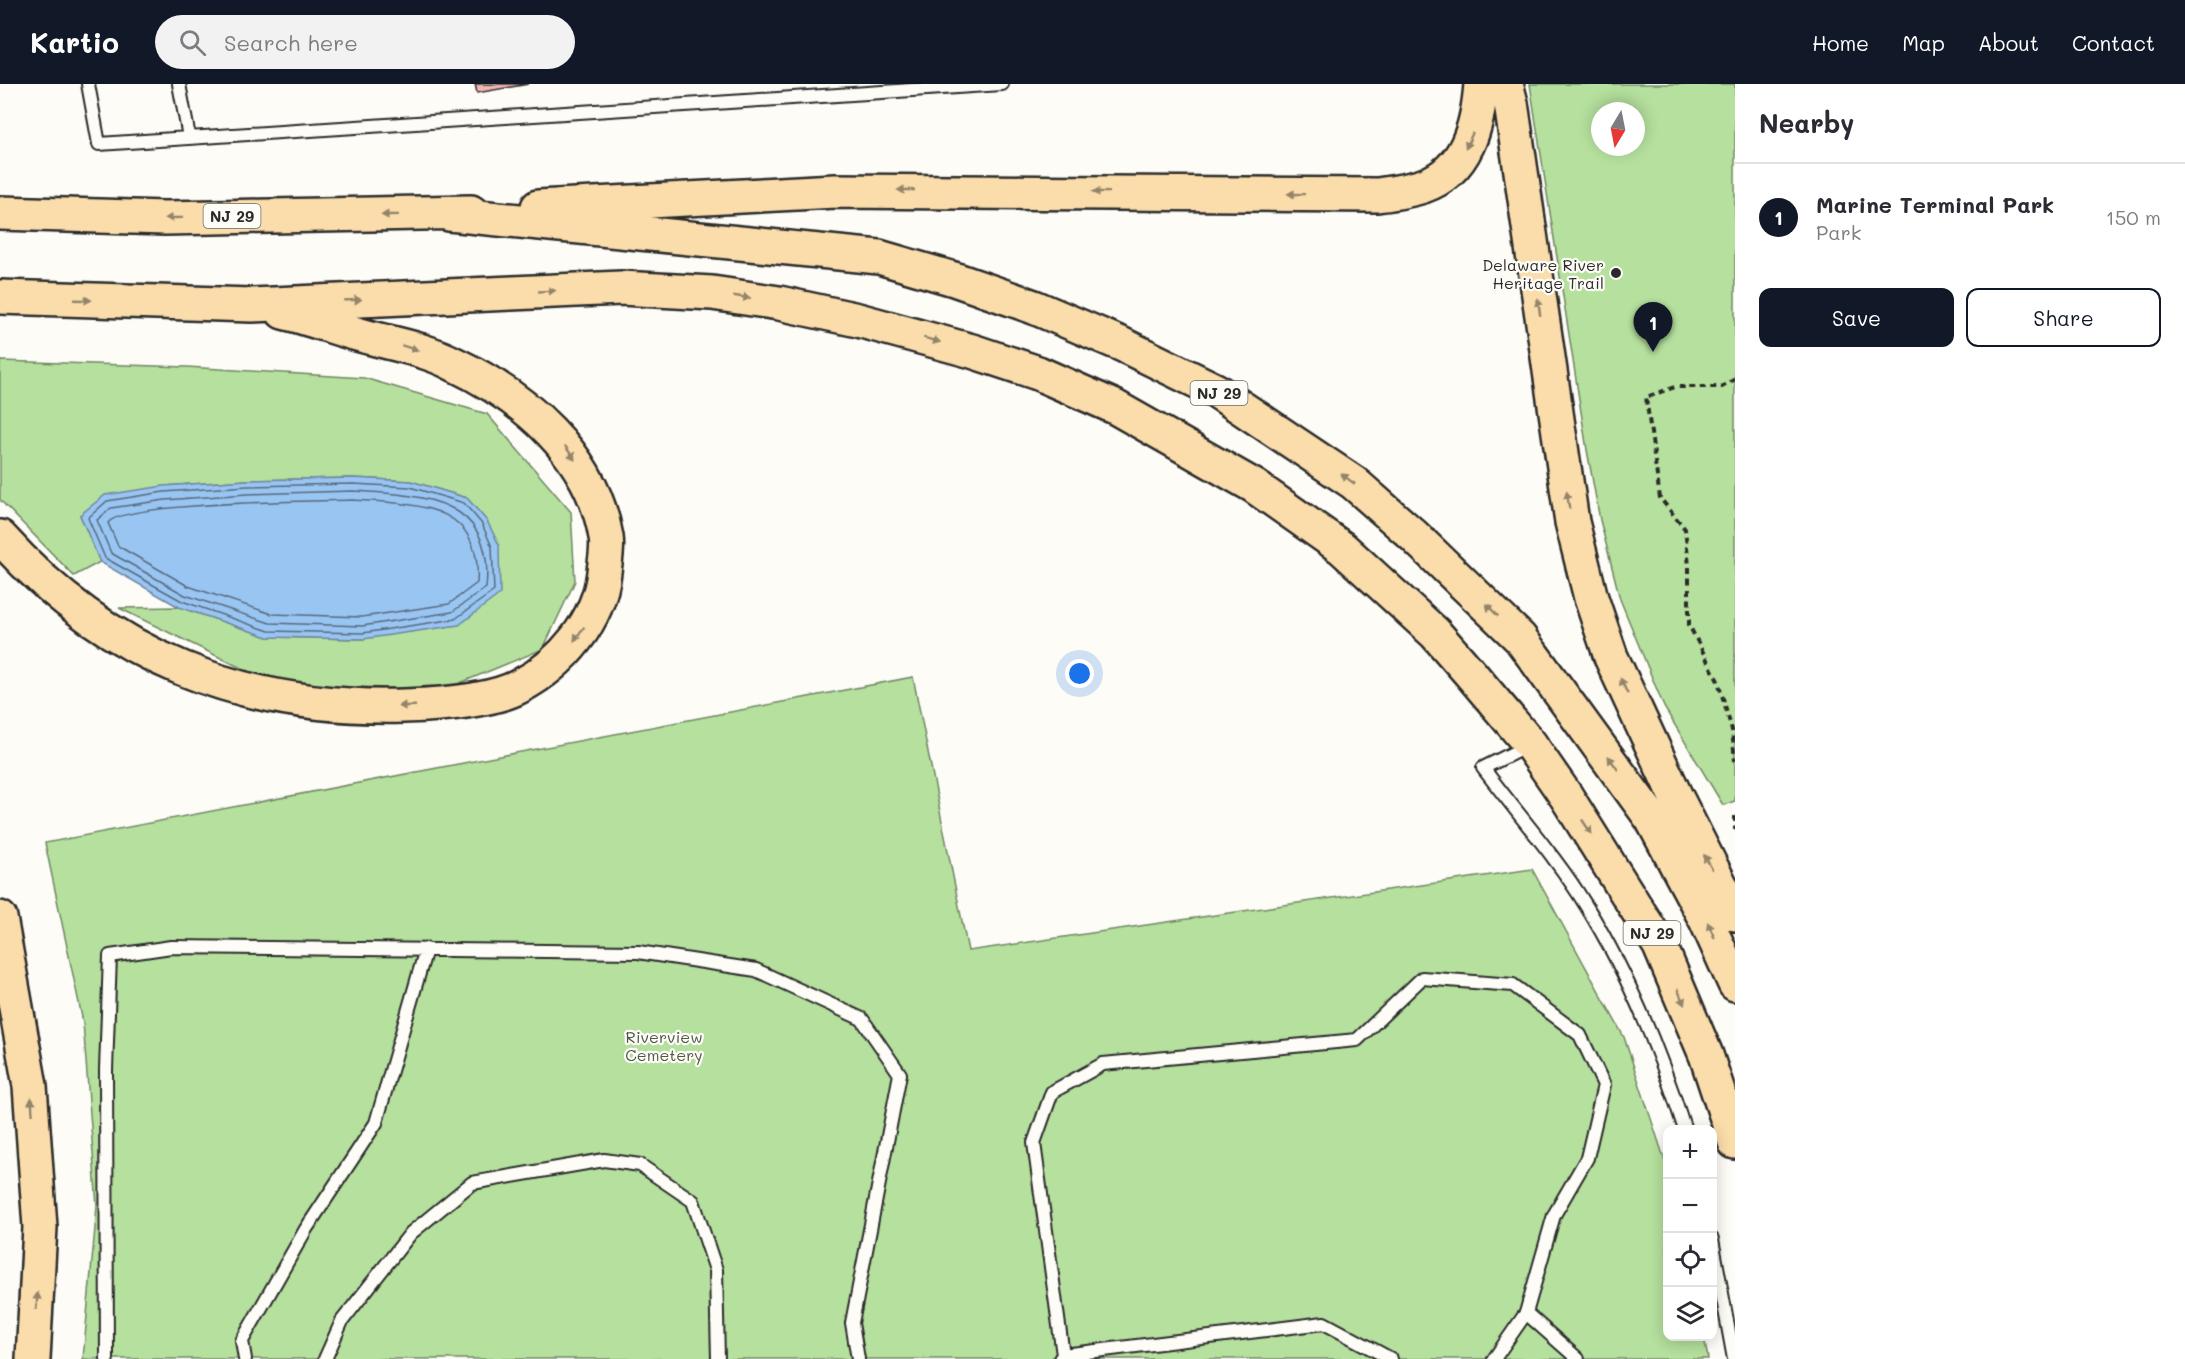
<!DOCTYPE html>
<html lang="en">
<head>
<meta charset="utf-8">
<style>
	body { margin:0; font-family:Mali,sans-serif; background:#f2f2f3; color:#2b2b33 }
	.controls { position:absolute; right:18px; bottom:18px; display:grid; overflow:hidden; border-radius:12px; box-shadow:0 3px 15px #0003 }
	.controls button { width:54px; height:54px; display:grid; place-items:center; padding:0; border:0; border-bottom:2px solid #e1e1e2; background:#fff; color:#2b2b33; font:30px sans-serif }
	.compass { position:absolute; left:1591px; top:18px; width:54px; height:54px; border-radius:50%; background:#fff; box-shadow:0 3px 15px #0003; rotate:190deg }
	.you { position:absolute; left:1080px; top:590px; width:21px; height:21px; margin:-15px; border:4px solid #fff; border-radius:50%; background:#1a73e8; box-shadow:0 0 0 9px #1a73e833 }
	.badge { display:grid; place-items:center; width:39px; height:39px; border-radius:50%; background:#111827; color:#fff; font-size:20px; font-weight:700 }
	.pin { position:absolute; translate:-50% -50px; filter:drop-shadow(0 2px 3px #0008) }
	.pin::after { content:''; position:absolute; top:32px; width:21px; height:18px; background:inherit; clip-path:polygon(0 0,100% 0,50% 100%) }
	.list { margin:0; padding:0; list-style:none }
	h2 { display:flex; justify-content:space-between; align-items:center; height:78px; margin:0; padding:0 24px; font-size:26px }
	h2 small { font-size:20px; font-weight:400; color:#7c7c81 }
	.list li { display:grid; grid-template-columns:39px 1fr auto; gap:18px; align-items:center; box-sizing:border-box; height:108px; padding:0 24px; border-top:2px solid #e1e1e2 }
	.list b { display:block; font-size:22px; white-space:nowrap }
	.list p { margin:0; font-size:20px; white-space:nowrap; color:#7c7c81 }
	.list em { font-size:20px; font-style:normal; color:#7c7c81 }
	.actions { display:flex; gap:12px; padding:18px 24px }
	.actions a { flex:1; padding:14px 0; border:2px solid #111827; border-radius:12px; text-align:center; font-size:21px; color:#111827 }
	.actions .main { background:#111827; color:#fff }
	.icon { flex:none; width:33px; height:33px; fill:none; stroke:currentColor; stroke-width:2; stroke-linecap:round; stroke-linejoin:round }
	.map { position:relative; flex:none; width:1735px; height:1275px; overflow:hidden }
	header { display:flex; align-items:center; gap:36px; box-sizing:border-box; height:84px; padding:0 30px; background:#111827; color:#fff }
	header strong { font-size:28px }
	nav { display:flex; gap:33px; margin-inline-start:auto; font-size:21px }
	.search { width:420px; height:54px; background:#f2f2f3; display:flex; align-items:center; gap:15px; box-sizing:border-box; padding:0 21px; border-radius:33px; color:#7c7c81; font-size:22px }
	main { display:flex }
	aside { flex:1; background:#fff }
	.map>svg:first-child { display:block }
</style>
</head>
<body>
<header>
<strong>Kartio</strong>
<div class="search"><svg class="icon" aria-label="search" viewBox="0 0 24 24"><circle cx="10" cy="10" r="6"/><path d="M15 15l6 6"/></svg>Search here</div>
<nav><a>Home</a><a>Map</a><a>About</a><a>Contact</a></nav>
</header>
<main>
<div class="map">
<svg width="1735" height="1275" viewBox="0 0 1735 1275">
	<rect width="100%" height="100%" fill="#fdfcf7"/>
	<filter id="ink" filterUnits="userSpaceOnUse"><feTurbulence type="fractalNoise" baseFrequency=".0167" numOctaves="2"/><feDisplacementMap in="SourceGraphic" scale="12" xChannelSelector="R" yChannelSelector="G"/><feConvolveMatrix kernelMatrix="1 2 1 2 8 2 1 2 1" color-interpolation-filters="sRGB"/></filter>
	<g filter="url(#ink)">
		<path fill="#b5e09d" stroke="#708664" stroke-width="1.5" fill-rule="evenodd" d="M 1530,0 L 1735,0 L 1735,717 L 1723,721 L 1664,623 L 1620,515 L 1600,436 L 1587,366 ZM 1600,27 L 1636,27 L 1636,63 L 1600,63 Z
			M 0,277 L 187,283 L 364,294 L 487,330 L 571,428 L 575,497 L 543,565 L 443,606 L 274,600 L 119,524 L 179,523 L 268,553 L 363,555 L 467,414 L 410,397 L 353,394 L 247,396 L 164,402 L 80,431 L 100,478 L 74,492 L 0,416 Z
			M 913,593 L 968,867 L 1532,785 L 1624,953 L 1667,1083 L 1668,1252 L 1704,1253 L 1708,1275 L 83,1275 L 97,1122 L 83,938 L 45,759 Z"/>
		<path fill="#99c5f3" stroke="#6d87a3" stroke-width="1.5" d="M 353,394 L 411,397 L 467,414 L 487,437 L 499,461 L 500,510 L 459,541 L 363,555 L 268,553 L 179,523 L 100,478 L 80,431 L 105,411 L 164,402 L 247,396 Z"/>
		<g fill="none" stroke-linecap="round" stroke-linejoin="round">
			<path stroke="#57697b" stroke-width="1.5" d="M 353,400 L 410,403 L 464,419 L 482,440 L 492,463 L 494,507 L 455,535 L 363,549 L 269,547 L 182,517 L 105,474 L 88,434 L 107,417 L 164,408 L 247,402 Z
				M 353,407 C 422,411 496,413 486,504 L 452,528 L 362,542 L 270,539 L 185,511 L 111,469 L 97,436 L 111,424 L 165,416 L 247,410 Z
				M 353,416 C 415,420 483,418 477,499 L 449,520 L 362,533 L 272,530 L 188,502 L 118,462 L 108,439 C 121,418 319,417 353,416 Z"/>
		</g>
		<path fill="#f2b6b3" stroke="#2b2b2b" stroke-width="1.5" d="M 475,0 L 529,0 L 477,9 Z"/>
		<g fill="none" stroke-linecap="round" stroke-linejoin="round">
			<g stroke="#2b2b2b" stroke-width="16">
				<path id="service" d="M 88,0 L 99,60 L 1002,0
					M 179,0 L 189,53
					M 1529,661 L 1483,684 C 1516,728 1557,774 1585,820 C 1628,889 1660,968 1685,1046
					M 1712,1155 L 1734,1275
					M 1063,1271 L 1324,1239 L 1391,1275
					M 107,1275 L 106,986 L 110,872 L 171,863 L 638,868 L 756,886 L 862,935 L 900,990 L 852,1239 L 858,1275
					M 245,1275 L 242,1257 L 306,1145 L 376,1039 L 426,865
					M 325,1275 L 342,1237 L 411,1149 L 472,1099 L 604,1076 L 640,1081 L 693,1117 L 716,1186 L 718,1275
					M 1060,1275 L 1063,1271 L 1034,1059 L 1052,1008 L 1103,980 L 1357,956 L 1422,894 L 1513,901 L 1580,951 L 1604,1001 L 1587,1074 L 1554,1131 L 1526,1229
					M 1494,1275 L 1526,1229 L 1578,1275"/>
			</g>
			<g stroke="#2b2b2b" stroke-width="38">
				<path id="trunk" d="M 0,834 L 30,1002 L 40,1143 L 33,1275"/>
			</g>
			<g stroke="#2b2b2b" stroke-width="38">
				<path id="motorway" d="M 1506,0 L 1511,19 L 1572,438 L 1591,514 L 1611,573 L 1675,711 L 1735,830
					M 538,123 L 835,107 L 1377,111 C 1392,109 1408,107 1423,102 C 1467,87 1478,41 1481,0
					M 0,129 L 165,134 L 471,128
					M 449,130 L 879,173 L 954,195 L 1034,223 L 1121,260 L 1215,306 L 1354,399 L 1413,451 L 1520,554 L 1652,735 L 1706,836 L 1735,900
					M 0,213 L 252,221 L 621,204 L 712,209 L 779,219 L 858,236 L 972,267 L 1038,289 L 1115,323 L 1254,402 L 1342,464 L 1435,549 L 1470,589 L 1530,660 L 1566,712 L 1660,862 L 1706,971 L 1735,1058
					M 0,453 C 109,574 243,626 404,622 C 437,621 491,618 520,602 C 562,580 599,537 604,488 C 605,477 608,464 606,453 C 592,370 524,313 452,279 C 423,264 388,259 357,250 C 332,243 308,234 283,228"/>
			</g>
			<path stroke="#2b2b2b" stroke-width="4" stroke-dasharray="6 4.5" stroke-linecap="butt" d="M 1735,295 L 1722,303 L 1675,303 L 1646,313 L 1660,414 L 1685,445 L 1689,482 L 1689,541 L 1718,597 L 1732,646 L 1735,677
				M 1735,732 L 1735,746"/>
			<use href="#service" stroke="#fdfcf7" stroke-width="12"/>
			<use href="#trunk" stroke="#fbddab" stroke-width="33"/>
			<use href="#motorway" stroke="#fbddab" stroke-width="33"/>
		</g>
		<defs><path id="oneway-solid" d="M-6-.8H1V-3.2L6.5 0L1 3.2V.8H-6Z" transform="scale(1.5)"/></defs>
		<g fill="#93846b">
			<use href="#oneway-solid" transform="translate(1469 57) rotate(114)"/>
			<use href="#oneway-solid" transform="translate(906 106) rotate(180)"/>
			<use href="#oneway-solid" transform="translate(1101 108) rotate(-179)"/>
			<use href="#oneway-solid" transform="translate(1296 110) rotate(-179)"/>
			<use href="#oneway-solid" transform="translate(390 131) rotate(179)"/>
			<use href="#oneway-solid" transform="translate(174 134) rotate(179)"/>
			<use href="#oneway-solid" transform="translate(547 207) rotate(-3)"/>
			<use href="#oneway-solid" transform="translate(742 213) rotate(8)"/>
			<use href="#oneway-solid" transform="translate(83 216) rotate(2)"/>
			<use href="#oneway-solid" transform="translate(353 216) rotate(-3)"/>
			<use href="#oneway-solid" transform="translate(1539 223) rotate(-98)"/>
			<use href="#oneway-solid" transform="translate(932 256) rotate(15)"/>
			<use href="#oneway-solid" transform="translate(410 264) rotate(17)"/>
			<use href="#oneway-solid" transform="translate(570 369) rotate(55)"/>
			<use href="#oneway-solid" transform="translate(1348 395) rotate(-144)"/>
			<use href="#oneway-solid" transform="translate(1568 416) rotate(-99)"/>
			<use href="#oneway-solid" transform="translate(1492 526) rotate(-135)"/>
			<use href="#oneway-solid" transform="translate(579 550) rotate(126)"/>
			<use href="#oneway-solid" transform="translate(1624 602) rotate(-115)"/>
			<use href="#oneway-solid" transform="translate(407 622) rotate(178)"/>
			<use href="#oneway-solid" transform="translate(1613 679) rotate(-125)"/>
			<use href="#oneway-solid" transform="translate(1587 743) rotate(56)"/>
			<use href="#oneway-solid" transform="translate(1708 778) rotate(-119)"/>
			<use href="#oneway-solid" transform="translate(1711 846) rotate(-114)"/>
			<use href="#oneway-solid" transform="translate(1681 913) rotate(67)"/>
			<use href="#oneway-solid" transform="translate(32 1022) rotate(-94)"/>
			<use href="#oneway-solid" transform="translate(37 1217) rotate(-86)"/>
		</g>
	</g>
	<circle fill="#2b2b2b" stroke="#fdfcf7" stroke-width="2" cx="1616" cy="189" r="6"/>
	<g text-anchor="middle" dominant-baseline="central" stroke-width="4.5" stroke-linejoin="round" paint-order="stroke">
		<g fill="#fdfcf7" stroke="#6a6a68" stroke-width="1.5">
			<rect x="203.5" y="120" width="57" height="24" rx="4.5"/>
			<rect x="1190.5" y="297" width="57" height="24" rx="4.5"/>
			<rect x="1623.5" y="837" width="57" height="24" rx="4.5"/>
		</g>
		<g font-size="15" font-weight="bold" fill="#2b2b2b">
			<text x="232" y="132">NJ 29</text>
			<text x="1219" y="309">NJ 29</text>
			<text x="1652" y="849">NJ 29</text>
		</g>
		<g font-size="16" fill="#2b2b2b" stroke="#fdfcf7" text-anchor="end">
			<text x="1604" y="180">Delaware River<tspan x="1604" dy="18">Heritage Trail</tspan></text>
		</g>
		<g font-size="16" fill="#4e5848" stroke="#fdfcf7">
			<text x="664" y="952">Riverview<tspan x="664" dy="18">Cemetery</tspan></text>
		</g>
	</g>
</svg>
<div class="controls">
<button>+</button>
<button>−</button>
<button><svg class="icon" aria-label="locate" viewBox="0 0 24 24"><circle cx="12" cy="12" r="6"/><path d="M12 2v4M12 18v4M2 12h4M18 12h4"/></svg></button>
<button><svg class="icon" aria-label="layers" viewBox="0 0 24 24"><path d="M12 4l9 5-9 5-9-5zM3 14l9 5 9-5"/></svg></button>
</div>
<svg class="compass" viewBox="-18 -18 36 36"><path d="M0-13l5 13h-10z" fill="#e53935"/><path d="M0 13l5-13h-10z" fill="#7c7c81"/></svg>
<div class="you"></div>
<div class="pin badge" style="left:1653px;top:268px">1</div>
</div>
<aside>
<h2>Nearby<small></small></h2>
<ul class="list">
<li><span class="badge">1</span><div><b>Marine Terminal Park</b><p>Park</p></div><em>150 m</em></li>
</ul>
<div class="actions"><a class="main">Save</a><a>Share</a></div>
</aside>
</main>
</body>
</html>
